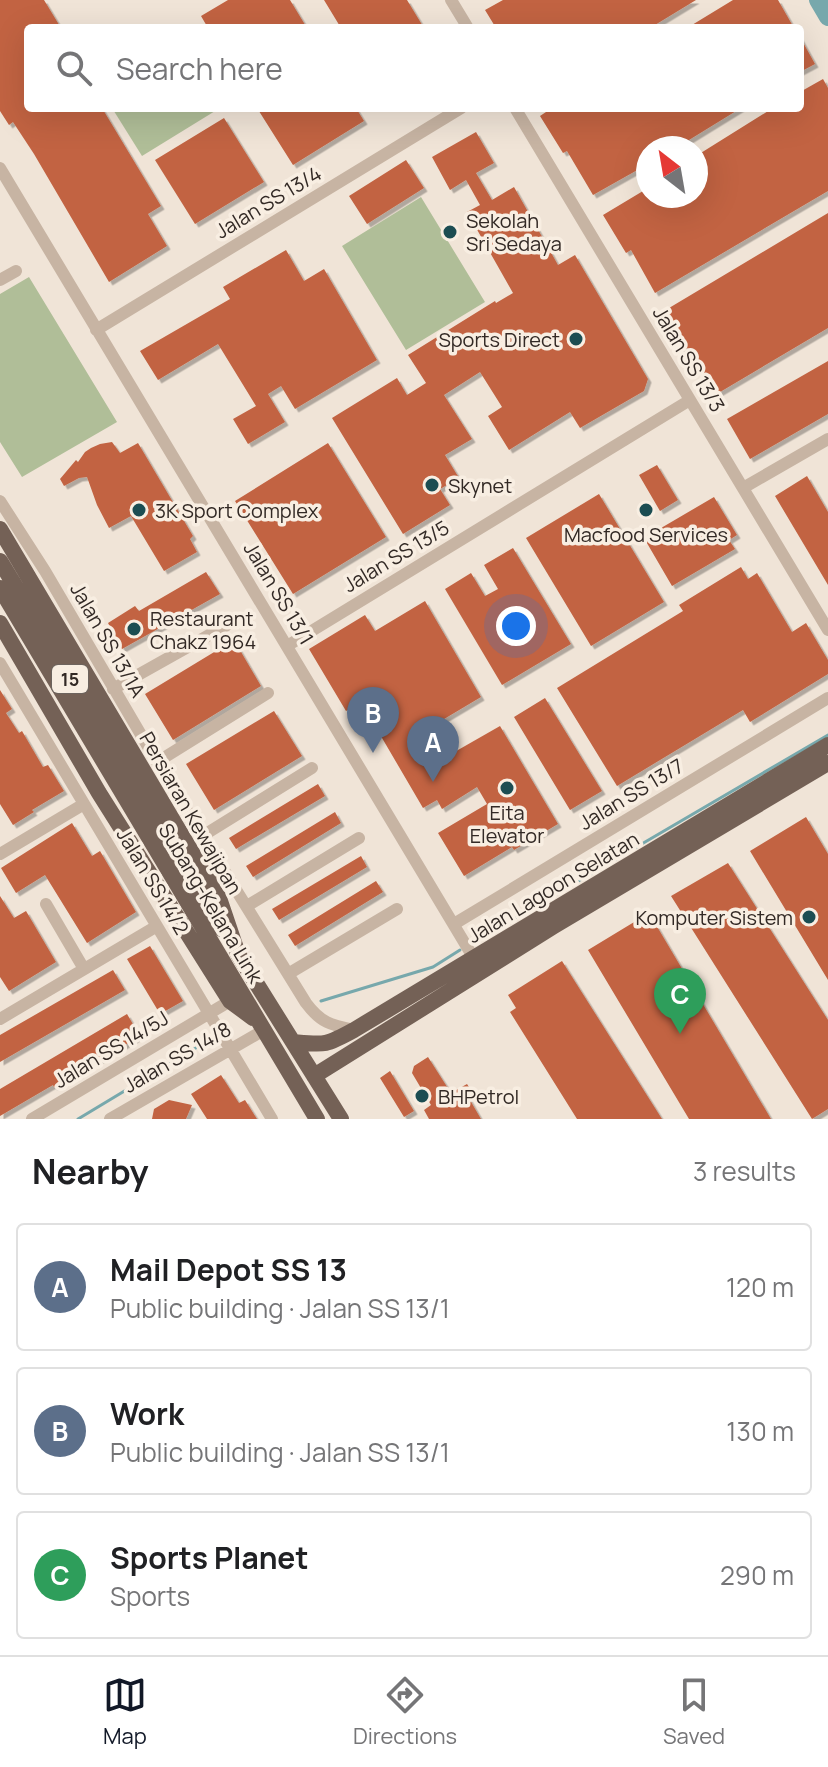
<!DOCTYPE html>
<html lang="en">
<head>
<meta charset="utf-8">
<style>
	body { margin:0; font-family:Manrope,sans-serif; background:#f2f2f2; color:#202124 }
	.compass { position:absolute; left:636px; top:136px; width:72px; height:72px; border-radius:50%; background:#fff; box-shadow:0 8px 32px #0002; rotate:329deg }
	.you { position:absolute; left:516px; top:626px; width:28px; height:28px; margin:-20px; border:6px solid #fff; border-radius:50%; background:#1a73e8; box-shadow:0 0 0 12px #1a73e833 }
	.badge { display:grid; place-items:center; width:52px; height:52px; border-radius:50%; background:#111827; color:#fff; font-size:26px; font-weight:700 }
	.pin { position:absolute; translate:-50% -66px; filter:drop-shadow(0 2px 4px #0008) }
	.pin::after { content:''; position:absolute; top:42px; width:28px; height:24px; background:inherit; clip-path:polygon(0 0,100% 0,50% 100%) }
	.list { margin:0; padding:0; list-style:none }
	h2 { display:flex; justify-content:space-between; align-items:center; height:104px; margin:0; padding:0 32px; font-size:34px }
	h2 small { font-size:26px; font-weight:400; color:#757577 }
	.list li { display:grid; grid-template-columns:52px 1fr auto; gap:24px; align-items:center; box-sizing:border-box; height:128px; margin:0 16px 16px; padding:0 16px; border:2px solid #e0e0e0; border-radius:8px }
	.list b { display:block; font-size:30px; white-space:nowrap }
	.list p { margin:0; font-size:26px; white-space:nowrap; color:#757577 }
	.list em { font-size:26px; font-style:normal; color:#757577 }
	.icon { flex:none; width:44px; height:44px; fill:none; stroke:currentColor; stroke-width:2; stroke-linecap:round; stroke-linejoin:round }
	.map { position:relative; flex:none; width:828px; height:1119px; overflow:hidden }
	.search { position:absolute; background:#fff; box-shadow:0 8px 32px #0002; left:24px; right:24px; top:24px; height:88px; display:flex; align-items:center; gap:20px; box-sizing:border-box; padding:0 28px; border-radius:8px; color:#757577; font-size:30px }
	.sheet { height:536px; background:#fff }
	nav { display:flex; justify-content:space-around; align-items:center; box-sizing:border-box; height:112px; border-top:2px solid #e0e0e0; background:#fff; font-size:22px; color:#757577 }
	nav a { display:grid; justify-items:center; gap:4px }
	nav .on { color:#111827 }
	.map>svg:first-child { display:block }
</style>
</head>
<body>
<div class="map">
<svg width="828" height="1119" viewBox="0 0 828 1119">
	<defs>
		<filter id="shadow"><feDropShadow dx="3.5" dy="3.5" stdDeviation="0" flood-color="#0004"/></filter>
	</defs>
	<rect width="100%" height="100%" fill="#f0e4d7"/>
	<path fill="#b0be98" d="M 112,108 L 220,108 L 142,156 Z
		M 421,197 L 485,302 L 406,350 L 342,246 Z
		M 29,277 L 117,422 L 22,477 L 0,442 L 0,294 Z"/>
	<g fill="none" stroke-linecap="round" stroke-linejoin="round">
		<path stroke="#77a8ac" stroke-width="3" d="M 474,942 L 828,735
			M 321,1001 L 433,967 L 460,950
			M 78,1119 L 214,1037"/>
		<path stroke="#77a8ac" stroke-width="18" d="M 818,0 L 828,17"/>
	</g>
	<path fill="#c26342" filter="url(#shadow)" d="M 0,0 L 44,0 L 61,28 L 28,28 L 28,108 L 102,108 L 161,206 L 148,214 L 167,246 L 109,282 L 34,154 L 13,122 L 9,125 L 0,111 Z
		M 228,0 L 290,0 L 307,28 L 208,28 L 201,16 Z
		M 324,0 L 407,0 L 424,28 L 341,28 Z
		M 503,0 L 696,0 L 650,28 L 496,28 L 485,10 Z
		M 733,0 L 778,0 L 794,28 L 687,28 Z
		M 800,37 L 815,64 L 800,72 Z
		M 823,79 L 828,88 L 828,191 L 655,293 L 631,250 L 626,253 L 603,215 L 648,188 L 648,196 L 696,196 L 696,156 L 773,108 L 800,108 L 800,92 Z
		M 257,108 L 356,108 L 364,121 L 293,165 Z
		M 552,108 L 741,108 L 676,148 L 648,148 L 648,164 L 593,195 L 567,151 L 563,153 L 540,116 Z
		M 224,118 L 264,182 L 195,224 L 155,160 Z
		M 476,132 L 494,163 L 476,173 L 492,200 L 514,187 L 558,265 L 575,255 L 648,379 L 644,391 L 580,428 L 570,412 L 509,450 L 488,416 L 502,407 L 480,372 L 444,395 L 472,439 L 445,455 L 459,478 L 440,489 L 450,505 L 403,534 L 332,418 L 397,378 L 407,395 L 426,383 L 408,355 L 495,301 L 496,303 L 513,293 L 467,212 L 480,205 L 466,180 L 450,190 L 432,157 Z
		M 406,160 L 424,188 L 367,224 L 349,196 Z
		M 828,213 L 828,328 L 715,395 L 688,348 L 681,352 L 659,314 Z
		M 286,250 L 304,281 L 324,269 L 377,360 L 295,409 L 281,386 L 268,394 L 285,422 L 248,444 L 233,419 L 256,406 L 218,344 L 158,380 L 140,351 L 230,299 L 223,287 Z
		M 828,361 L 828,414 L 750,459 L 727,419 Z
		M 112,442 L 120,453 L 138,443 L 193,536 L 190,539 L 197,552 L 164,571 L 131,516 L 109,528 L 97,505 L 87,477 L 79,478 L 64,486 L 60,479 L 76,460 L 78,462 L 85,452 L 91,448 L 100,444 Z
		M 328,443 L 386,537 L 293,594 L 235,501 Z
		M 657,465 L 678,500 L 660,511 L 639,475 Z
		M 807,476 L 828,512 L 828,585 L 775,496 Z
		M 599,494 L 664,602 L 591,646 L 526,538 Z
		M 714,497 L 737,535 L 729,540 L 735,549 L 672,586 L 644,538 Z
		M 513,548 L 571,644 L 502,685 L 445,589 L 471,573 L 485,596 L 498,589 L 484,565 Z
		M 741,567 L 748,579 L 757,573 L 792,632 L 806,623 L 828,660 L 828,674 L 750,722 L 743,710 L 617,786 L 557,688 L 683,611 L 679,605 Z
		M 206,572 L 220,594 L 122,649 L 108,623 L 135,606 L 139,611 Z
		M 425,601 L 481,697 L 429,728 L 434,736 L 432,737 L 444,758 L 500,726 L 558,824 L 514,850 L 512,847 L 464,876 L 438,833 L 487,804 L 477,787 L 442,809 L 437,800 L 423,808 L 361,702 L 346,711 L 309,649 L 365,615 L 375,631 Z
		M 234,640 L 261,686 L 173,740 L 145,694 Z
		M 0,690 L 12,709 L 6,713 L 19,733 L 22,731 L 43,767 L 48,765 L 64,791 L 32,810 L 34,812 L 13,825 L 0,804 Z
		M 545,698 L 602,791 L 570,810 L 514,717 Z
		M 274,711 L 302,756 L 214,810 L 186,764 Z
		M 318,784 L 325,796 L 236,849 L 229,838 Z
		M 335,812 L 341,823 L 253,877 L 246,866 Z
		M 806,817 L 828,854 L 828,980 L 750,851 Z
		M 72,823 L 92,856 L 100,851 L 136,912 L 87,943 L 45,875 L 16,893 L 1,868 Z
		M 361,856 L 367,867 L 279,920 L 272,909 Z
		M 728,863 L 828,1020 L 828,1109 L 812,1119 L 671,896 Z
		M 376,881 L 383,892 L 295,946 L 288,935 Z
		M 0,896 L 14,918 L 26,911 L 56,962 L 9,991 L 0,977 Z
		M 649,913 L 771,1119 L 689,1119 L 588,950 Z
		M 150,946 L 183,1001 L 160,1014 L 127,959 Z
		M 562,961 L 662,1119 L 577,1119 L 510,1012 L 516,1008 L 508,995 Z
		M 113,970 L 125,990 L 0,1062 L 0,1035 Z
		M 127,1014 L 140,1036 L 54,1087 L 53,1085 L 0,1116 L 0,1089 Z
		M 428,1057 L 451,1093 L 467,1084 L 473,1093 L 467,1095 L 481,1119 L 429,1119 L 424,1110 L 431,1105 L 412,1073 L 414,1066 Z
		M 390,1071 L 414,1111 L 404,1117 L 380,1078 Z
		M 221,1075 L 239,1103 L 245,1100 L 257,1119 L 207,1119 L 191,1094 Z
		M 169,1100 L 192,1105 L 186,1119 L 152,1119 L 154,1109 Z"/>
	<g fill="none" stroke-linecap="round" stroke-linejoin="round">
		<path stroke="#c7b4a3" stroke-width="12" d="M 451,0 L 468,28
			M 515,108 L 828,630
			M 0,168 L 473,957
			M 0,280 L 16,271
			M 96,330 L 461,108
			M 743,488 L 828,439
			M 0,501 L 45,571 L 157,762 L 306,1003 C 321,1023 331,1025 354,1030
			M 287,646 L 690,400
			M 0,663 L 272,1119
			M 113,689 L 227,625
			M 157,762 L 268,693
			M 0,854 L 84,804
			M 216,887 L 204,835 L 312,768
			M 46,904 L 84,969
			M 247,906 L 359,838
			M 454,924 L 828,698
			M 288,974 L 397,909
			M 0,1019 L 157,926
			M 32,1119 L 230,1001
			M 110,1119 L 264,1030"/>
		<path stroke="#746156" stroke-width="16" d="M 0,529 L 219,898 L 238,954 L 341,1119
			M 0,561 L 222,929
			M 0,588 L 317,1119
			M 0,623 L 99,793 L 230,1001 L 253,1018
			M 293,1042 C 325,1045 325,1046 354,1030 L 828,745
			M 314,1076 L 554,926 L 828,763"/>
	</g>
	<g fill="#1c4d52" stroke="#f8eee2" stroke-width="3">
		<circle cx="450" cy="232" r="8"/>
		<circle cx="576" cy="339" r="8"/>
		<circle cx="432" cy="485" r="8"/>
		<circle cx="139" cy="510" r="8"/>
		<circle cx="646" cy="510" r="8"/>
		<circle cx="134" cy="629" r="8"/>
		<circle cx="507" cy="788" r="8"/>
		<circle cx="809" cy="917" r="8"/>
		<circle cx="422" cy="1096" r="8"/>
	</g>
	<g text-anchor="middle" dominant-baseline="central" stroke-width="7" stroke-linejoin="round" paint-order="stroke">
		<rect fill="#f8eee2" stroke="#6d645e" stroke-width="2" x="52" y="665" width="36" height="28" rx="6"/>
		<g font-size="18" font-weight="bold" fill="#322925">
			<text x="70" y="679">15</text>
		</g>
		<g font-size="20" fill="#322925" stroke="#f8eee2">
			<text transform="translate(268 202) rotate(-31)">Jalan SS 13/4</text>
			<text transform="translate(689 359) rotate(59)">Jalan SS 13/3</text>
			<text transform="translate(396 556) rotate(-31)">Jalan SS 13/5</text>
			<text transform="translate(279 593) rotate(59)">Jalan SS 13/1</text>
			<text transform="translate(108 640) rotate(60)">Jalan SS 13/1A</text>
			<text transform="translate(631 794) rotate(-31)">Jalan SS 13/7</text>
			<text transform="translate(191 813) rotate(60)">Persiaran Kewajipan</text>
			<text transform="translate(153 881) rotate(59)">Jalan SS 14/2</text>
			<text transform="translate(553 887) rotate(-31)">Jalan Lagoon Selatan</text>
			<text transform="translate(211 903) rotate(59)">Subang-Kelana Link</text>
			<text transform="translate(111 1049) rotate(-31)">Jalan SS 14/5J</text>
			<text transform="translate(177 1057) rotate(-30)">Jalan SS 14/8</text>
		</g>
		<g font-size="20" fill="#322925" stroke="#f8eee2" text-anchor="start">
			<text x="466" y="220">Sekolah<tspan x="466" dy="23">Sri Sedaya</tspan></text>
			<text x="560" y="339" text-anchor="end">Sports Direct</text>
			<text x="448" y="485">Skynet</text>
			<text x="155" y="510">3K Sport Complex</text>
			<text x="646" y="534" text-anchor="middle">Macfood Services</text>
			<text x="150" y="618">Restaurant<tspan x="150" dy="23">Chakz 1964</tspan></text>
			<text x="507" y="812" text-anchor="middle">Eita<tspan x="507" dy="23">Elevator</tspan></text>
			<text x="793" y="917" text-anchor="end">Komputer Sistem</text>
			<text x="438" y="1096">BHPetrol</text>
		</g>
	</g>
</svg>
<svg class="compass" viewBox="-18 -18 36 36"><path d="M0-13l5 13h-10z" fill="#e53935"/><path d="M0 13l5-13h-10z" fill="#757577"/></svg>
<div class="you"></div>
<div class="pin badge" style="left:433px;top:782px;background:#5c6f8a">A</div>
<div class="pin badge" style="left:373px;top:753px;background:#5c6f8a">B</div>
<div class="pin badge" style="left:680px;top:1034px;background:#2e9e5b">C</div>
<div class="search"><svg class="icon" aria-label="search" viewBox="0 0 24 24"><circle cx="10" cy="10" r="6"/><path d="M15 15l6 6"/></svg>Search here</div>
</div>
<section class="sheet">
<h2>Nearby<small>3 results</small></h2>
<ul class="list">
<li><span class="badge" style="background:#5c6f8a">A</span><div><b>Mail Depot SS 13</b><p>Public building · Jalan SS 13/1</p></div><em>120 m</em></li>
<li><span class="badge" style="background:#5c6f8a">B</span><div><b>Work</b><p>Public building · Jalan SS 13/1</p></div><em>130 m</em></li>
<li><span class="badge" style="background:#2e9e5b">C</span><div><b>Sports Planet</b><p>Sports</p></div><em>290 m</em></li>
</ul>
</section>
<nav>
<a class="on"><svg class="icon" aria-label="map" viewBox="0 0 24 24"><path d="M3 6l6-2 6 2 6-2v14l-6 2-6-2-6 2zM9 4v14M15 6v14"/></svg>Map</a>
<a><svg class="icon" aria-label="directions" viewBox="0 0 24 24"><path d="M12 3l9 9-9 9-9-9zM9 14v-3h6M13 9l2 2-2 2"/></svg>Directions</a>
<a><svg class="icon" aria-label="saved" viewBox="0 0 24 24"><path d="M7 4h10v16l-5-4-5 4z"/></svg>Saved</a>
</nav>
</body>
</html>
